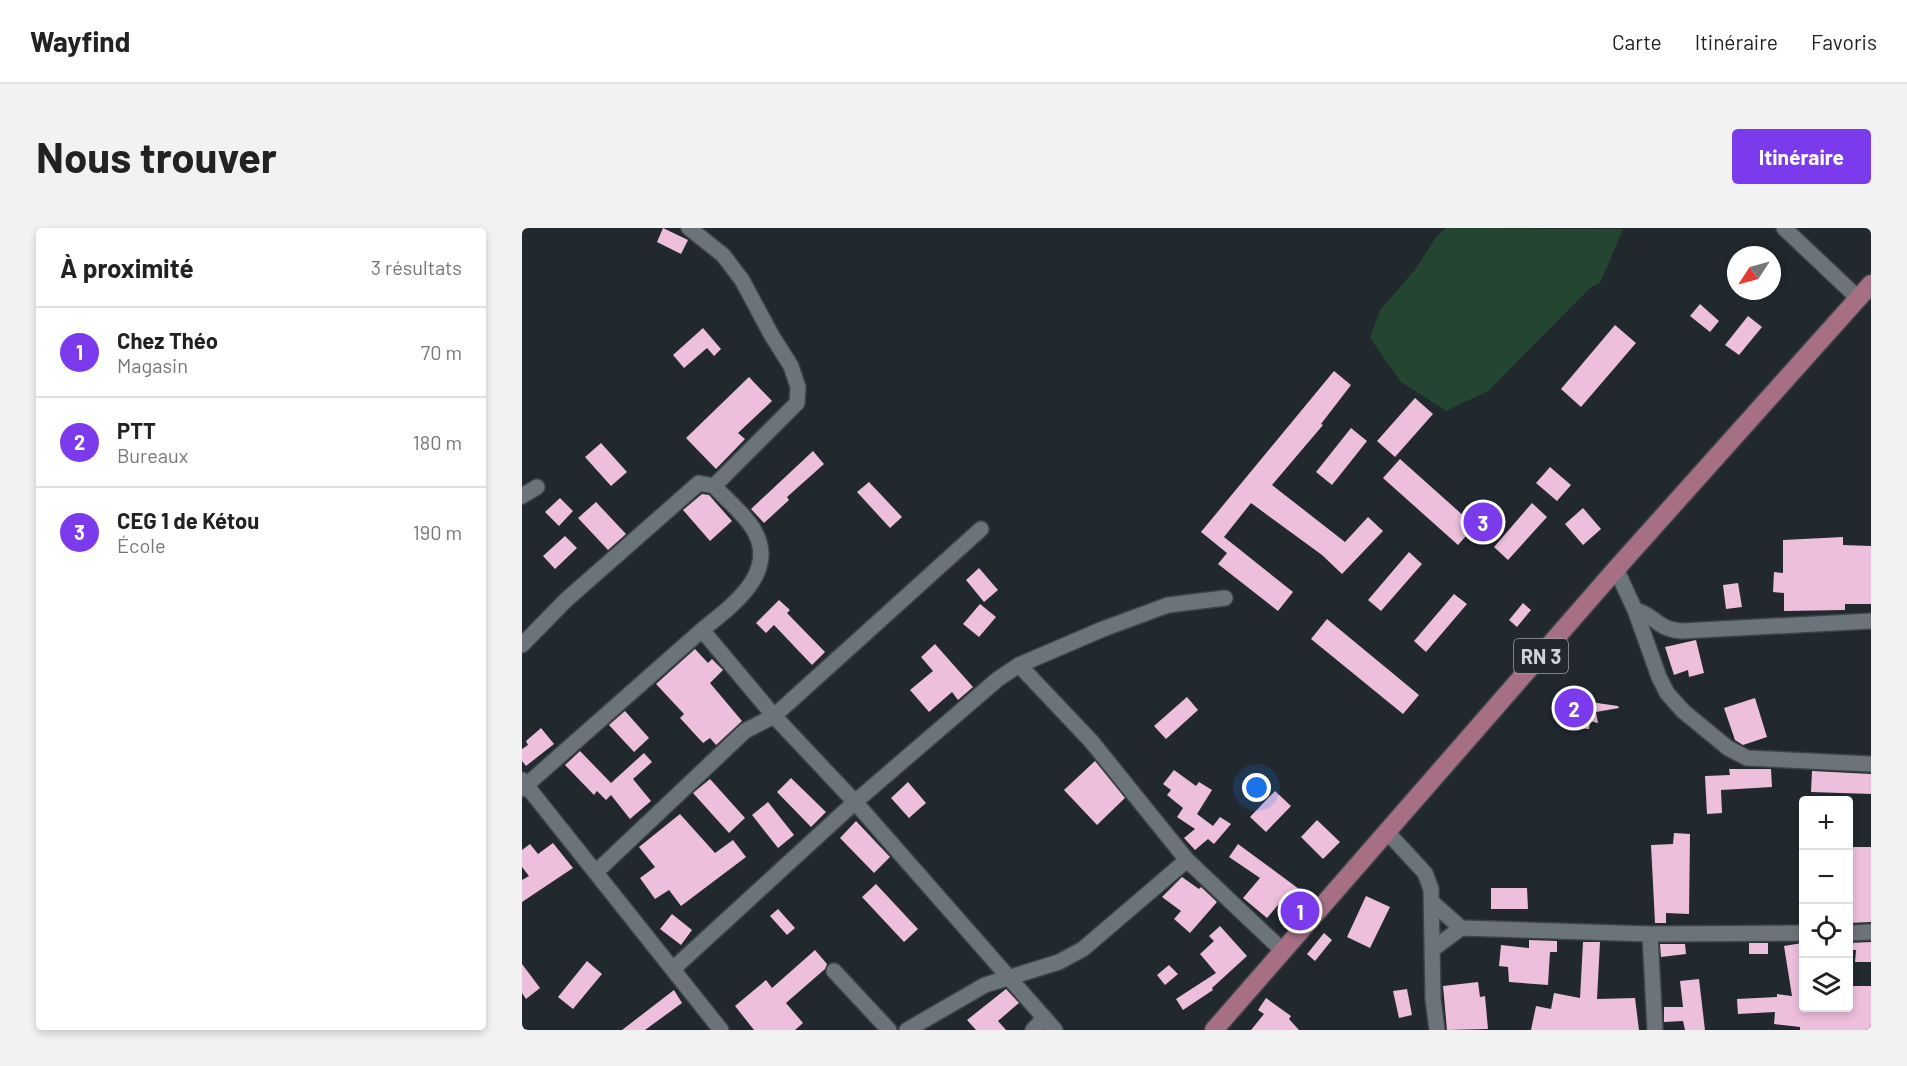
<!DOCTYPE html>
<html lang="fr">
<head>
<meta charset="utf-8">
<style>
	body { margin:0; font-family:Barlow,sans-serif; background:#f2f2f2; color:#222 }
	.controls { position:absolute; right:18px; bottom:18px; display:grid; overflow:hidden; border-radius:6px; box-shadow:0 3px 9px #0003 }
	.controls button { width:54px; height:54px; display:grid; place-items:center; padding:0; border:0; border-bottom:2px solid #e0e0e0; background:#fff; color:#222; font:30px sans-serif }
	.compass { position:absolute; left:1205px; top:18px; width:54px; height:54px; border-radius:50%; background:#fff; box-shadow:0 3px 9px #0003; rotate:234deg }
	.you { position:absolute; left:735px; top:560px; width:21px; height:21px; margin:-15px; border:4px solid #fff; border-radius:50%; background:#1a73e8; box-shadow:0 0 0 9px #1a73e833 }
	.badge { display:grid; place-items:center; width:39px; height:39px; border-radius:50%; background:#7c3aed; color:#fff; font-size:20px; font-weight:700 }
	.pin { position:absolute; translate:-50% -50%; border:3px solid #fff; box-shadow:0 2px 6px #0006 }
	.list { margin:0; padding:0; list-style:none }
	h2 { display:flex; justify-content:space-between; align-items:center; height:78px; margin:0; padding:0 24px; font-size:26px }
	h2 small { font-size:20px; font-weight:400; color:#767676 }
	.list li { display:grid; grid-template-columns:39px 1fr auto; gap:18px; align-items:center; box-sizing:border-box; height:90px; padding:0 24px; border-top:2px solid #e0e0e0 }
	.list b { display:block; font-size:22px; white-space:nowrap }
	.list p { margin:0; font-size:20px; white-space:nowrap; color:#767676 }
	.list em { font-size:20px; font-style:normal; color:#767676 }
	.icon { flex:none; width:33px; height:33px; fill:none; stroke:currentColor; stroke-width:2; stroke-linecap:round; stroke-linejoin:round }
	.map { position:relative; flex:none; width:1349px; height:802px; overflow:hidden; border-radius:6px }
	header { display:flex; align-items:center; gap:36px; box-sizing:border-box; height:84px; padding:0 30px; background:#fff; border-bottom:2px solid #e0e0e0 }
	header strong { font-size:28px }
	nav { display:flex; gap:33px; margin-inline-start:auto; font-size:21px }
	.intro { display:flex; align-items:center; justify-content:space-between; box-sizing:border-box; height:144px; padding:0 36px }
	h1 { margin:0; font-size:42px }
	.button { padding:15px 27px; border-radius:6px; background:#7c3aed; color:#fff; font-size:21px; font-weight:700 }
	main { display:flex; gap:36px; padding:0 36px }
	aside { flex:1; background:#fff; border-radius:6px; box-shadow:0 3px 9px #0003 }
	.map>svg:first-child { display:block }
</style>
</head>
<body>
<header>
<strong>Wayfind</strong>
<nav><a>Carte</a><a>Itinéraire</a><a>Favoris</a></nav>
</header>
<div class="intro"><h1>Nous trouver</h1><a class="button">Itinéraire</a></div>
<main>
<aside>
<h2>À proximité<small>3 résultats</small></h2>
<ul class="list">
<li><span class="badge">1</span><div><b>Chez Théo</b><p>Magasin</p></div><em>70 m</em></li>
<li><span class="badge">2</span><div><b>PTT</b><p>Bureaux</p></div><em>180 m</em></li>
<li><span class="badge">3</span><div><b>CEG 1 de Kétou</b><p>École</p></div><em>190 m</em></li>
</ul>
</aside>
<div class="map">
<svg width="1349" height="802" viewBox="0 0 1349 802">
	<rect width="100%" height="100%" fill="#21282e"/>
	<path fill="#244631" d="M 924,0 L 1101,1 L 1078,55 L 1069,59 L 966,163 L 924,183 L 879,154 L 848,110 L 858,82 L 892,43 L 915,8 Z"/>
	<path fill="#eebedd" d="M 141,0 L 166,12 L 159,26 L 135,14 Z
		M 1178,76 L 1197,93 L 1188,104 L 1168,88 Z
		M 1226,88 L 1240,99 L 1217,127 L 1203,117 Z
		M 1093,97 L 1114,115 L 1059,179 L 1039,161 Z
		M 181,100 L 199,121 L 192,128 L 185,120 L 162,140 L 151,127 Z
		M 812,143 L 829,157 L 799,196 L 801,197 L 750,257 L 823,314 L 846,289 L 861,303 L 820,346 L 800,327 L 729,275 L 702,309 L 771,364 L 756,383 L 696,336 L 705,325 L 679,304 Z
		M 227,149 L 250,173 L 216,205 L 223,211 L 194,241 L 164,210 Z
		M 893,170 L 911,186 L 873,229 L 855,213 Z
		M 829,200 L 845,213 L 810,257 L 794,244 Z
		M 79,215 L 105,244 L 89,258 L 63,229 Z
		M 291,223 L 302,236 L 265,269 L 267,272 L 242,295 L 229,281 Z
		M 878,231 L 953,298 L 936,317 L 861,250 Z
		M 1028,239 L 1049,257 L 1035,273 L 1014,255 Z
		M 347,254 L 380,289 L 368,300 L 335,264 Z
		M 180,266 L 187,267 L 210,293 L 188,313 L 161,282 Z
		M 38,270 L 51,283 L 37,298 L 23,284 Z
		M 74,274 L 104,306 L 86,322 L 56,290 Z
		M 1010,275 L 1025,289 L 986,332 L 972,319 Z
		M 1061,280 L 1079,301 L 1061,317 L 1043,296 Z
		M 43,308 L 55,320 L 33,341 L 21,328 Z
		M 1321,309 L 1321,317 L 1349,318 L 1349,376 L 1323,376 L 1323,382 L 1262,383 L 1262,365 L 1251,364 L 1252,344 L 1261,345 L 1261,312 Z
		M 887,324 L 900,336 L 859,383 L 846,372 Z
		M 457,340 L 476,362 L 462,374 L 444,352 Z
		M 1216,355 L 1220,379 L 1204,381 L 1201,357 Z
		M 932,366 L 945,376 L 904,424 L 892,413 Z
		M 257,372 L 268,382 L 265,385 L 303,424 L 290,437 L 252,397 L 244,405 L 234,395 Z
		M 1001,375 L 1009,382 L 995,399 L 987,392 Z
		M 458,376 L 474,389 L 457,409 L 441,396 Z
		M 805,391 L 897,467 L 881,486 L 789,411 Z
		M 1174,412 L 1182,445 L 1167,449 L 1166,442 L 1152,447 L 1143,419 Z
		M 413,416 L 451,459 L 436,472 L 430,464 L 407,484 L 388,462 L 411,443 L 399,429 Z
		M 173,421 L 186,435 L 190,431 L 201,442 L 188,455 L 220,493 L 194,517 L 188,510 L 181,515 L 158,490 L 162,486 L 134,456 Z
		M 1061,459 L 1061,473 L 1096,478 L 1097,480 L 1074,484 L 1076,495 L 1068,493 L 1067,501 L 1056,500 L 1052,482 L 1036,491 Z
		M 665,469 L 676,482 L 644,511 L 632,498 Z
		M 1233,470 L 1245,509 L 1221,517 L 1213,512 L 1202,480 Z
		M 103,483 L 127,510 L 112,524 L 87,497 Z
		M 19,500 L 32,516 L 4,538 L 0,533 L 0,521 L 6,517 L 4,513 Z
		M 58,523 L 89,555 L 122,525 L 130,534 L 111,551 L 129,573 L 108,591 L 89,567 L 84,572 L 75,563 L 72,567 L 43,537 Z
		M 573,533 L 603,570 L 575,597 L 542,562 Z
		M 1207,541 L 1249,541 L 1250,559 L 1199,562 L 1200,585 L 1185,586 L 1183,548 L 1208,547 Z
		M 652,542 L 674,558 L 677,554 L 690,562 L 675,586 L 691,598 L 698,589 L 709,596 L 692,616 L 686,611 L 673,622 L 662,610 L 673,601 L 655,589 L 661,580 L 645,567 L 649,562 L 641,556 Z
		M 1290,543 L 1349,546 L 1349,566 L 1289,564 Z
		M 269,550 L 304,584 L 289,599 L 255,564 Z
		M 188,551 L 223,590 L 207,605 L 171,565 Z
		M 386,554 L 404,575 L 387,590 L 369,570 Z
		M 753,563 L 769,578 L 744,604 L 728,589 Z
		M 246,574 L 272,607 L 256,620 L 230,587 Z
		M 158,586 L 193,625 L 211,612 L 224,629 L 159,678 L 147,662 L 133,671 L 118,650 L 133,639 L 117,619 Z
		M 795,592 L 818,614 L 801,631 L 779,609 Z
		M 334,593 L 368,629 L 352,645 L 318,610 Z
		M 1152,605 L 1168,606 L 1167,686 L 1144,685 L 1144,695 L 1133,695 L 1129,617 L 1151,616 Z
		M 31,615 L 51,640 L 0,674 L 0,652 L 7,648 L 0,639 L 0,622 L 8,616 L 16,626 Z
		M 716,616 L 777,661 L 766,675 L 761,671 L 745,690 L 721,670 L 738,650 L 707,629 Z
		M 1326,619 L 1349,619 L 1349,694 L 1326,695 Z
		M 660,649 L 677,661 L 679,659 L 695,674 L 668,705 L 652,691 L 659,683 L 640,669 Z
		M 354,656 L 396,701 L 382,714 L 340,669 Z
		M 969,660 L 1005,660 L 1006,681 L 969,681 Z
		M 844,668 L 868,679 L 848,720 L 825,709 Z
		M 256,681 L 273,700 L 265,707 L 248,688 Z
		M 150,686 L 170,702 L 159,717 L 138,701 Z
		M 698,698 L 725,728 L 690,760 L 691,762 L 661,782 L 654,771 L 694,745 L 678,726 L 692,713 L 687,708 Z
		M 802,705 L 810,712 L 793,733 L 785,726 Z
		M 1007,712 L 1035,713 L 1035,724 L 1028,724 L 1026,757 L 987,754 L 986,739 L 977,738 L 979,717 L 1007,720 Z
		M 1061,714 L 1078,714 L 1075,771 L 1113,770 L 1117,802 L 1009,802 L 1014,778 L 1029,781 L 1032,765 L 1058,770 Z
		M 1349,714 L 1349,734 L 1333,734 L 1334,722 L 1326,722 L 1326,715 Z
		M 1227,715 L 1246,715 L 1246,726 L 1227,726 Z
		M 1280,715 L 1281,780 L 1330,780 L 1330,758 L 1349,758 L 1349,802 L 1278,802 L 1278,799 L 1252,796 L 1253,784 L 1216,786 L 1215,771 L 1255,769 L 1255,766 L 1270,768 L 1262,718 Z
		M 1138,716 L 1163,716 L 1164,726 L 1139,729 Z
		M 293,722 L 305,736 L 303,741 L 264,775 L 281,795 L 273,802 L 232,802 L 213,778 L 244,752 L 250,760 Z
		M 65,733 L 80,746 L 51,781 L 36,769 Z
		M 0,736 L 18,760 L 4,771 L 0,765 Z
		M 647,737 L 656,746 L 643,757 L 635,747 Z
		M 1177,751 L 1183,802 L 1163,802 L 1161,793 L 1142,794 L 1142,779 L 1161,779 L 1158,753 Z
		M 956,754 L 958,769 L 963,768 L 966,801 L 925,802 L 921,758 Z
		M 484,761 L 497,775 L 476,793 L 484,802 L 454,802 L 445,792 Z
		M 885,761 L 890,787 L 877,790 L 871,763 Z
		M 152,762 L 160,775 L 123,802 L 100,802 Z
		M 744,770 L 769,788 L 767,791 L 777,802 L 729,802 L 742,786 L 736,782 Z"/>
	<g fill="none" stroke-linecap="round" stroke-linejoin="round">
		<g stroke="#3d4448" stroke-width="18">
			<path id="minor" d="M 167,0 L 201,27 L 220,52 L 250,108 L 269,138 L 276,159 L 275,175 L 192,258
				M 1262,0 L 1337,71
				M 0,268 L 15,259
				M 459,301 L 252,488 L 333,574 L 533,802
				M 1094,341 L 1113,382 L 1137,449 L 1145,465 L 1161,483 L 1206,520 L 1225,530 L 1349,536
				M 1113,382 C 1134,387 1133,401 1160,403 L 1349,393
				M 0,417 L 44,372 L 177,255 L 192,258 C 204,271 220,284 230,299 C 259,343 211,377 180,402
				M 497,437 L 569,513 L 665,632 L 761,723
				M 0,552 L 199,802
				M 0,561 L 180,402 L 252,488 L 223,503 L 74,644
				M 866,605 L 903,645 L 909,661 L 911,771 L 915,802
				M 911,675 L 939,700 L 1128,706 L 1282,705
				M 1326,705 L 1349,704
				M 1128,706 L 1133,802
				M 911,721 L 939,700
				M 151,741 L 333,574 L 476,451 L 497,437 L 581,401 L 646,377 L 703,370
				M 312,743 L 367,802
				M 385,802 L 463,757 L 537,734 L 561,721 L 665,632
				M 511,802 L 522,790"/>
		</g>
		<g stroke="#3d4448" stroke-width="21">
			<path id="major" d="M 692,802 L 1094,341 L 1349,56"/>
		</g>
		<use href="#minor" stroke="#6c747b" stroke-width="15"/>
		<use href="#major" stroke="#a66f84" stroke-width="18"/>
	</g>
	<g text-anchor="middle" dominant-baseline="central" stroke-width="6" stroke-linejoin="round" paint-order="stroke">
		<rect fill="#21282e" stroke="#9ba0a5" stroke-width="1.5" x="992" y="411" width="54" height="34" rx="4.5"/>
		<g font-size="20" font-weight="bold" fill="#cfd4d8">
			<text x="1019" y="428">RN 3</text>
		</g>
	</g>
</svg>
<div class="controls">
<button>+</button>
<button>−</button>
<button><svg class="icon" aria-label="locate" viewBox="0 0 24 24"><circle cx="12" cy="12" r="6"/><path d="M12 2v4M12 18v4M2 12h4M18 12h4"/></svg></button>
<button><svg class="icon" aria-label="layers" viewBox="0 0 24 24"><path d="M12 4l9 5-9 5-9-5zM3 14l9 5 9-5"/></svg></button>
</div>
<svg class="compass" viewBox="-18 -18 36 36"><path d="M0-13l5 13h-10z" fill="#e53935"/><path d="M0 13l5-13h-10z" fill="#767676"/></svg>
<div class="you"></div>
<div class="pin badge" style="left:778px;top:683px">1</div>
<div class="pin badge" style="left:1052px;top:480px">2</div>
<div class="pin badge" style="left:961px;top:294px">3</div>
</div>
</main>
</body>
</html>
